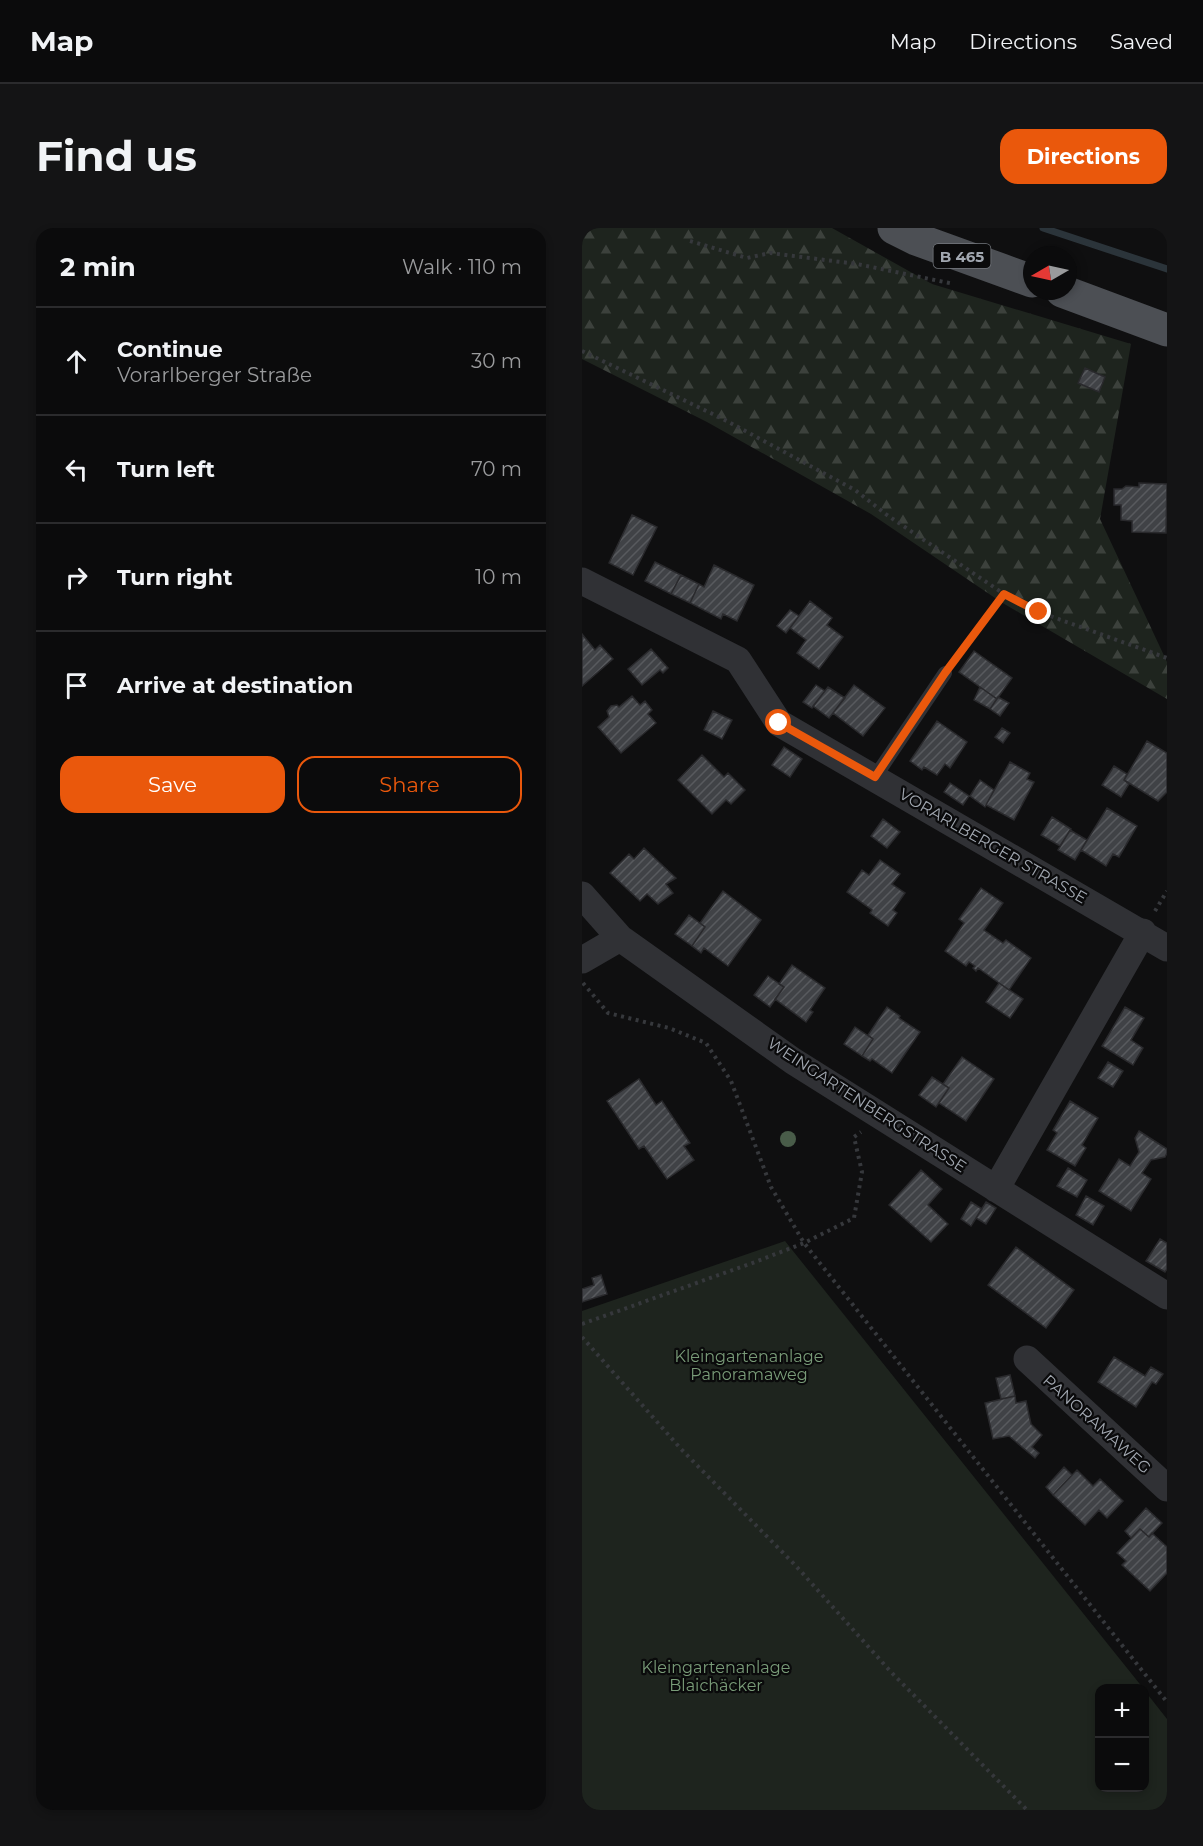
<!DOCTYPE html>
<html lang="en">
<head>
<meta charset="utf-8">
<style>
	body { margin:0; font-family:Montserrat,sans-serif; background:#141415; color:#f1f3f6 }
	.controls { position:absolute; right:18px; bottom:18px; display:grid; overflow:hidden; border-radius:12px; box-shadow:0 3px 9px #0003 }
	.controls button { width:54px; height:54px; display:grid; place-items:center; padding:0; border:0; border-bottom:2px solid #2b2b2d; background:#0b0b0c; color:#f1f3f6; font:30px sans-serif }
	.compass { position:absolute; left:441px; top:18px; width:54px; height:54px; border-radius:50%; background:#0b0b0c; box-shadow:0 3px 9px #0003; rotate:261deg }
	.stop { position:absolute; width:18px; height:18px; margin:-14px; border:4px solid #ea580c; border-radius:50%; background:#fff }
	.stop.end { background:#ea580c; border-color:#fff; box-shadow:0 2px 6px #0008 }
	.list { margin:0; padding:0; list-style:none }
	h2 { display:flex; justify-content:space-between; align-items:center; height:78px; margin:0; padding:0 24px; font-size:26px }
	h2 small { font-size:20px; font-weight:400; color:#9a9b9d }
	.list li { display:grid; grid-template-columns:39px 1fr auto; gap:18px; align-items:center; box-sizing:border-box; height:108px; padding:0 24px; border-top:2px solid #2b2b2d }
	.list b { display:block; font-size:22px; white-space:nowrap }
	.list p { margin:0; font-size:20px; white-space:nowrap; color:#9a9b9d }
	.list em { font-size:20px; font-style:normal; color:#9a9b9d }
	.actions { display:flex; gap:12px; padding:18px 24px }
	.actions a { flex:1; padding:14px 0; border:2px solid #ea580c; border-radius:18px; text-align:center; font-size:21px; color:#ea580c }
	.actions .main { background:#ea580c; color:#fff }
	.icon { flex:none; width:33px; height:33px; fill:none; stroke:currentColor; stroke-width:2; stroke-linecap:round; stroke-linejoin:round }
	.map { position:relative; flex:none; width:585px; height:1582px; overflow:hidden; border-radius:18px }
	header { display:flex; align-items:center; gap:36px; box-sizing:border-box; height:84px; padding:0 30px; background:#0b0b0c; border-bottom:2px solid #2b2b2d }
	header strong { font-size:28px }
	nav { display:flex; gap:33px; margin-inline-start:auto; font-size:21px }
	.intro { display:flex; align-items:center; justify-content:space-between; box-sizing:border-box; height:144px; padding:0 36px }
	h1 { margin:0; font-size:42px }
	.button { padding:15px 27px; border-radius:18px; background:#ea580c; color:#fff; font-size:21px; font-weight:700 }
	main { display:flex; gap:36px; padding:0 36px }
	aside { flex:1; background:#0b0b0c; border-radius:18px; box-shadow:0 3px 9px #0003 }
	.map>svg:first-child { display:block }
</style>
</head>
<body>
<header>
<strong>Map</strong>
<nav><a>Map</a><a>Directions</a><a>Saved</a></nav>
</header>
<div class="intro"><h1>Find us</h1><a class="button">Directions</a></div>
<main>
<aside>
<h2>2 min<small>Walk · 110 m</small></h2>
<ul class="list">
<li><svg class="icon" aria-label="ahead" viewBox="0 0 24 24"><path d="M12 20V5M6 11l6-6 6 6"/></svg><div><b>Continue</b><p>Vorarlberger Straße</p></div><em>30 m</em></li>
<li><svg class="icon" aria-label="left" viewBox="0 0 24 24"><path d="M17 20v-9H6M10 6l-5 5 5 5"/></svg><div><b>Turn left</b></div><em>70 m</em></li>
<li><svg class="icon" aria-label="right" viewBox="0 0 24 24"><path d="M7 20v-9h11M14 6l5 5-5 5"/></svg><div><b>Turn right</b></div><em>10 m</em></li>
<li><svg class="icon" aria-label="arrive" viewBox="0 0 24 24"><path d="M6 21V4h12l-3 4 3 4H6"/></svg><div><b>Arrive at destination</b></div></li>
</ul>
<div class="actions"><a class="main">Save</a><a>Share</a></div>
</aside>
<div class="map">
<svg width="585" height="1582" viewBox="0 0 585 1582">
	<defs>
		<pattern id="forest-firs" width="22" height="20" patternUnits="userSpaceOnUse" patternTransform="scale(1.5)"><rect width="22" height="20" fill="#1e241e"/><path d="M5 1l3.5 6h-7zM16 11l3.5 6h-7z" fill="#3c413c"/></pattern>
		<pattern id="building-hatch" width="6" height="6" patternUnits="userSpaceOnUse" patternTransform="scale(1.5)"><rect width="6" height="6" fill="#404246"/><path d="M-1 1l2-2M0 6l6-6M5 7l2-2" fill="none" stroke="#585a5e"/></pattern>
	</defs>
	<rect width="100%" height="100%" fill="#0f0f10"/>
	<path fill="url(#forest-firs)" d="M 0,0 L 250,0 L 350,56 L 549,116 L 518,291 L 585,434 L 585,471 L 419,374 L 289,286 L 125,194 L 0,131 Z"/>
	<path fill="#1e241e" d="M 203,1013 L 561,1460 L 518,1460 L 518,1560 L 562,1560 L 563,1463 L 585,1491 L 585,1579 L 581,1582 L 0,1582 L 0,1083 Z"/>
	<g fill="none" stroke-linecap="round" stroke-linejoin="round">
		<path stroke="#2b343a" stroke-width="7" d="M 461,0 L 585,41"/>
	</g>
	<path fill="url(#building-hatch)" stroke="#29292c" stroke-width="1.5" d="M 503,140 L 523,149 L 517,164 L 496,155 Z
		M 557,255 L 585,256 L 584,305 L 550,304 L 550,293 L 539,292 L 539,277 L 532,277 L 532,261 L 540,261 L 544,258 L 557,259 Z
		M 50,287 L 75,299 L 51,347 L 27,335 Z
		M 73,334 L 99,347 L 89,366 L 63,353 Z
		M 132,337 L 172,357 L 155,393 L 141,386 L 139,391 L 108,375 L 117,356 L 122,359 Z
		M 99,347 L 117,356 L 108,375 L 89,366 Z
		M 228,373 L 250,390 L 245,397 L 261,409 L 237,441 L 215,425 L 224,412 L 208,400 Z
		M 208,382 L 217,388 L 204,405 L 195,398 Z
		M 0,406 L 13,422 L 18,417 L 31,431 L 0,458 Z
		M 69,421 L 86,440 L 81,445 L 78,442 L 60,457 L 46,441 Z
		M 392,423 L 430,450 L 415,471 L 377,444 Z
		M 234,457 L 243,463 L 230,480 L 221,474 Z
		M 272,457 L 303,480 L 281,508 L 251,485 Z
		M 246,459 L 263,470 L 247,490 L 231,478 Z
		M 398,459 L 415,471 L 408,481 L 392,472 Z
		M 50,468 L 58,477 L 63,473 L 70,482 L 66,486 L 74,495 L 39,525 L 16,499 L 27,489 L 25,483 L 29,478 L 35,477 L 37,479 Z
		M 416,469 L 427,475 L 418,488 L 408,481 Z
		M 131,483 L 150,492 L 140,511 L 122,502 Z
		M 355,493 L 385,514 L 368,540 L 363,536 L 355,547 L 342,539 L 340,542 L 328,533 Z
		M 420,500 L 428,505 L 421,515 L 413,509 Z
		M 565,513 L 585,525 L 585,564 L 576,573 L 542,552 Z
		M 202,519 L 220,531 L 208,549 L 190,537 Z
		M 120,527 L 142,549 L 146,545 L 163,562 L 149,576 L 144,572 L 130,586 L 96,552 Z
		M 428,534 L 448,545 L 445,551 L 452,554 L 432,592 L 404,577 Z
		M 532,538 L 545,546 L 542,552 L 547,556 L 539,569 L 520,557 Z
		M 398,552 L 412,562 L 403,579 L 388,568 Z
		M 368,555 L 387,568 L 381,577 L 362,564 Z
		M 525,580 L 555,598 L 537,629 L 531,626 L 524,638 L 499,622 Z
		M 470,589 L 489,601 L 478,618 L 459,607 Z
		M 301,591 L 318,604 L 305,620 L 289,608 Z
		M 488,602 L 505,612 L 493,632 L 476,622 Z
		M 62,620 L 94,650 L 84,656 L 91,665 L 76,676 L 65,666 L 58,673 L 28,645 L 47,626 L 52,631 Z
		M 298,632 L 318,646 L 310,656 L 323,665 L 311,682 L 315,685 L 306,698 L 288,685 L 290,682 L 265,664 L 280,642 L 287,647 Z
		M 399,660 L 421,675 L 402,702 L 421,715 L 424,712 L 449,730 L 427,762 L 396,740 L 394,743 L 391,740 L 393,738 L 387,734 L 384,738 L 363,723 L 382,695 L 377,691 Z
		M 141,663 L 179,692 L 146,738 L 122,720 L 119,725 L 110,718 L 123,699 L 118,695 Z
		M 107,687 L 123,699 L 110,718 L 93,706 Z
		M 210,737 L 243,760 L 228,782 L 231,784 L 224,794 L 193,771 L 202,759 L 197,756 Z
		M 186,748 L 202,759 L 188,779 L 172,767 Z
		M 417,755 L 441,771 L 428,790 L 404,774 Z
		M 305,779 L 318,788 L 317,790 L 338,804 L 310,845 L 290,831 L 288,833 L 280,828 L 291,811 L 286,807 Z
		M 543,779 L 562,790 L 549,812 L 561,820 L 551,837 L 520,818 Z
		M 273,799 L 291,811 L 280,828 L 262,816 Z
		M 380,829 L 412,851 L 384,893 L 357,875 L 367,860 L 361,856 Z
		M 526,834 L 541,843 L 531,859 L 516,850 Z
		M 350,849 L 367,860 L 354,879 L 337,867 Z
		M 57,851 L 74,877 L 80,873 L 108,915 L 102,918 L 112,932 L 85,951 L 62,918 L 57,921 L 25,873 Z
		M 488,873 L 516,890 L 500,917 L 504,920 L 493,938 L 465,922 L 475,905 L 471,902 Z
		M 557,903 L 585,921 L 585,925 L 583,929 L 569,932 L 560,945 L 569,951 L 549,983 L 517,963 L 537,931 L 548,938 L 557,924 L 553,910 Z
		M 486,940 L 505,952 L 495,969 L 475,958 Z
		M 339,942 L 360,961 L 346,977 L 366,996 L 349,1014 L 307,977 Z
		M 504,968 L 522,978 L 511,997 L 494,987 Z
		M 389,974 L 400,981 L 389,998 L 379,991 Z
		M 404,974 L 414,980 L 404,996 L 394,990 Z
		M 578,1011 L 585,1015 L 585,1041 L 583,1044 L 564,1033 Z
		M 434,1019 L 492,1062 L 464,1100 L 406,1057 Z
		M 19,1047 L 25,1066 L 0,1074 L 0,1061 L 12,1057 L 10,1050 Z
		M 532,1129 L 563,1148 L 569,1139 L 581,1146 L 574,1156 L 570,1154 L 554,1179 L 516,1154 Z
		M 428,1147 L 433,1168 L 419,1171 L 414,1150 Z
		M 433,1168 L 434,1175 L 444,1173 L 449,1196 L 460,1207 L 450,1219 L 457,1225 L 453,1230 L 427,1208 L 411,1211 L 403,1175 Z
		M 482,1239 L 490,1247 L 471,1267 L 464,1259 Z
		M 495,1242 L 511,1258 L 518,1251 L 541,1273 L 525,1290 L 517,1282 L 503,1297 L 471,1267 Z
		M 564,1280 L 580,1295 L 567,1309 L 558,1301 L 549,1310 L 543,1303 Z
		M 558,1301 L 567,1309 L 570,1305 L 585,1319 L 585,1345 L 568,1363 L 540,1337 L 544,1333 L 535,1325 Z"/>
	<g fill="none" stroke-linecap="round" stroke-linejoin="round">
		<path stroke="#36383c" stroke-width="4" stroke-dasharray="3 4.5" stroke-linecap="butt" d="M 108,13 L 165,30 L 188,25 L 275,36 L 372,56
			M 0,123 L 141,191 L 273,262 L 305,287 L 422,366 L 457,384 L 585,430
			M 372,432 L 422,366
			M 573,683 L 585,663
			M 1,755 L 26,785 L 87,800 L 124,815 L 149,853 L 189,959 L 222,1015 L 585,1474
			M 0,1096 L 173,1034 L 222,1015 L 272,990 L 280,944 L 272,909 L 279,904
			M 0,1109 L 99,1221 L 214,1338 L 309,1444 L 445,1582"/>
		<path stroke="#303135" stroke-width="14" d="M 293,549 L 363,445"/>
		<path stroke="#303135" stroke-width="27" d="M 0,353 L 156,432 L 197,495 L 585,720
			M 0,667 L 38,710 L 211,833 L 585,1068
			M 0,732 L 38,710
			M 414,961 L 561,704
			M 445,1131 L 585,1260"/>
		<path stroke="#4c4f54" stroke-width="33" d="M 312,0 L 334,11 L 450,53
			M 480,63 L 585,102"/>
	</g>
	<circle fill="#495c49" cx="206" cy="911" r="8"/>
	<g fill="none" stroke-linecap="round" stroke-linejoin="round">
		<path stroke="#ea580c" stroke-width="8" d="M 197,495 L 293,549 L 363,445 L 422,366 L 457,384"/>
	</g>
	<g text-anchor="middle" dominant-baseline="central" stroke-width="4.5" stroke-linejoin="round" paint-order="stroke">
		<rect fill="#0a0a0b" stroke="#74787e" stroke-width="1.5" x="351.5" y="16" width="57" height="24" rx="4.5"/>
		<g font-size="15" font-weight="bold" fill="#a1a7b0">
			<text x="380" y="28">B 465</text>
		</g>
		<g font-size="16" fill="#a1a7b0" stroke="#0a0a0b">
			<text transform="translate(411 618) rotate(30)">VORARLBERGER STRASSE</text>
			<text transform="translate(285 877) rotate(33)">WEINGARTENBERGSTRASSE</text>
			<text transform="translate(515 1196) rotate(42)">PANORAMAWEG</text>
		</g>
		<g font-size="16" fill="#799b78" stroke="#0a0a0b">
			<text x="167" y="1128">Kleingartenanlage<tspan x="167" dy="18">Panoramaweg</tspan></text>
			<text x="134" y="1439">Kleingartenanlage<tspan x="134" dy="18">Blaichäcker</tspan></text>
		</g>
	</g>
</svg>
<div class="controls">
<button>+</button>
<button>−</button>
</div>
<svg class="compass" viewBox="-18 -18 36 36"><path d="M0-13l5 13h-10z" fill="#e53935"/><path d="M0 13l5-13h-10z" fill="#9a9b9d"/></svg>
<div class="stop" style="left:197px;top:495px"></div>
<div class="stop end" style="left:457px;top:384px"></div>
</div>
</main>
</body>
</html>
